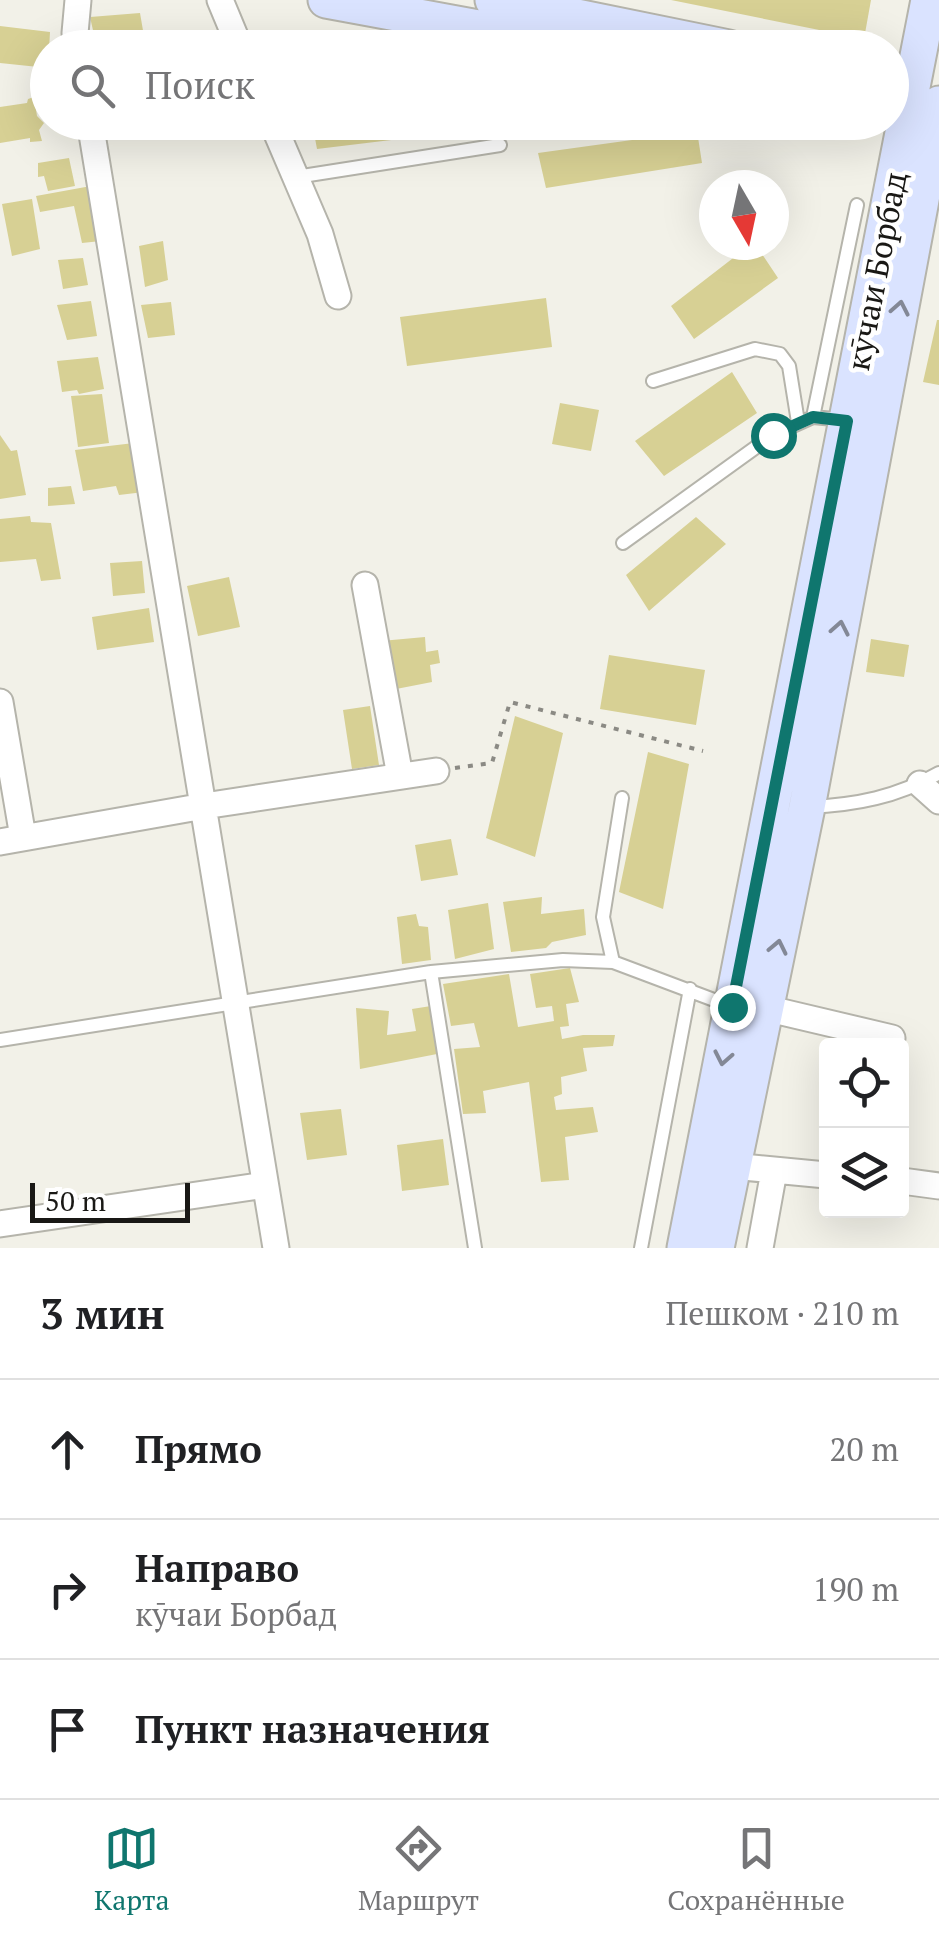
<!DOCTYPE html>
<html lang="ru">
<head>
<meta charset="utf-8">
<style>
	body { margin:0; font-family:"PT Serif",serif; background:#f6f6f6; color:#202124 }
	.controls { position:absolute; right:30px; bottom:30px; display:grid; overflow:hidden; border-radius:10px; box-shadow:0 10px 40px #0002 }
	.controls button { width:90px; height:90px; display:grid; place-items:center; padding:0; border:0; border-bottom:2px solid #e0e0e0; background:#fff; color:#202124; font:50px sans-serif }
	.compass { position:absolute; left:699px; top:170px; width:90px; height:90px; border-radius:50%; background:#fff; box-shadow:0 10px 40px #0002; rotate:171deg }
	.scale { position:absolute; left:30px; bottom:25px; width:160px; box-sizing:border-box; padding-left:10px; border:5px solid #191815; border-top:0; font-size:28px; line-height:35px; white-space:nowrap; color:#191815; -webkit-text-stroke:8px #fff; paint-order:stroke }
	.stop { position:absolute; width:30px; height:30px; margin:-22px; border:8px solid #0f766e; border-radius:50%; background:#fff }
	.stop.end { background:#0f766e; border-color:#fff; box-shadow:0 2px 10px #0008 }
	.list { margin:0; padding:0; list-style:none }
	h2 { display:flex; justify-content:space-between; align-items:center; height:130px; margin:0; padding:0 40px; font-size:42px }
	h2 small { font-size:32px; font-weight:400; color:#757577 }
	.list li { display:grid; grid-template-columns:65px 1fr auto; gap:30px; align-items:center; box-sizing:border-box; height:140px; padding:0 40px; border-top:2px solid #e0e0e0 }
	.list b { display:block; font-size:38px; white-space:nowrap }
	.list p { margin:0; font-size:32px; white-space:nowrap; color:#757577 }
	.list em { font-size:32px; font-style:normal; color:#757577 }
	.icon { flex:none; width:55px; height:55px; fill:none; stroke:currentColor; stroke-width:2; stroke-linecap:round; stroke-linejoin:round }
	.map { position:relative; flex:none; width:939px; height:1248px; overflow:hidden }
	.search { position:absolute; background:#fff; box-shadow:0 10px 40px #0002; left:30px; right:30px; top:30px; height:110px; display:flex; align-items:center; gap:25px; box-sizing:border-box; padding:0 35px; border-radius:55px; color:#757577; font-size:38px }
	.sheet { height:550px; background:#fff }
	nav { display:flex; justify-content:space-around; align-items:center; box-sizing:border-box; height:140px; border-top:2px solid #e0e0e0; background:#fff; font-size:28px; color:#757577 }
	nav a { display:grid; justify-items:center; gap:5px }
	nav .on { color:#0f766e }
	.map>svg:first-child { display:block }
</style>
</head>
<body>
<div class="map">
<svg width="939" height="1248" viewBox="0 0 939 1248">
	<rect width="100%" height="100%" fill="#f2f1e8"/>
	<path fill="#d7d094" d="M 671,0 L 871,0 L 864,39 Z
		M 140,13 L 146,48 L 97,48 L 90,17 Z
		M 0,26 L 50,32 L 48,68 L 0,63 Z
		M 34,97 L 37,116 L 44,123 L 39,130 L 42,141 L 30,142 L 30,138 L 0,143 L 0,107 L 27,103 L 28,99 Z
		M 312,122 L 481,122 L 482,129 L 317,149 Z
		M 697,131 L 702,163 L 546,188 L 538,153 Z
		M 69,158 L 75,186 L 48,191 L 44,176 L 38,177 L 38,163 Z
		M 91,186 L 101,241 L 82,243 L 74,206 L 40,212 L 36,196 Z
		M 32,199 L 40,249 L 12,256 L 2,204 Z
		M 163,241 L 168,280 L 145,287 L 139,246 Z
		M 750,245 L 756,245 L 778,278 L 694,339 L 671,306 Z
		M 83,258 L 88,285 L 63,289 L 58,260 Z
		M 546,298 L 552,347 L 407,366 L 400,317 Z
		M 91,301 L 97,336 L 67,340 L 57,305 Z
		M 171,302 L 175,335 L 148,338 L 141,305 Z
		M 937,320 L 939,320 L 939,385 L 923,382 Z
		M 98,357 L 104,389 L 79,394 L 77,390 L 62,392 L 57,361 Z
		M 732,372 L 757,413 L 664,476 L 635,441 Z
		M 102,394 L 109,443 L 78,447 L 71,396 Z
		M 560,403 L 599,410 L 591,451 L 552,444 Z
		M 0,435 L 11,451 L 17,450 L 26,495 L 0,499 Z
		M 134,443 L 144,492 L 119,495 L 116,486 L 83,491 L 75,450 Z
		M 71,486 L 75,504 L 48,506 L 48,488 Z
		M 30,516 L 31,522 L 51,523 L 61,579 L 41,581 L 36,559 L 0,562 L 0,519 Z
		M 696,517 L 726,544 L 649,611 L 626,575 Z
		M 142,561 L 145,593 L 113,596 L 110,563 Z
		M 229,577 L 240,627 L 198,636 L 187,586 Z
		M 149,608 L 154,642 L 97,650 L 92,617 Z
		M 425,637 L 426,652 L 438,650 L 440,663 L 430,665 L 432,682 L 391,690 L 381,641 Z
		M 871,639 L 909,645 L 904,677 L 866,672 Z
		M 609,655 L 705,670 L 696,725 L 600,709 Z
		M 370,706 L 379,765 L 352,769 L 343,710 Z
		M 515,716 L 563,733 L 535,857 L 486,838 Z
		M 648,752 L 689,764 L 663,909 L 619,892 Z
		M 451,839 L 458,875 L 421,881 L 415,845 Z
		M 542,897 L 541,914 L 584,909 L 586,935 L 552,942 L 546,948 L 511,952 L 503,902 Z
		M 488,903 L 494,949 L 455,959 L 448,910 Z
		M 416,914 L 419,926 L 428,927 L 431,960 L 402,964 L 397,917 Z
		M 570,968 L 579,1002 L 566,1004 L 569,1026 L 560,1027 L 562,1039 L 583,1035 L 615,1035 L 613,1046 L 583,1048 L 587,1071 L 561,1077 L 562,1094 L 554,1097 L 556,1110 L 593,1107 L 598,1132 L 565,1137 L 569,1180 L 541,1182 L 529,1082 L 483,1091 L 486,1113 L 463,1114 L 454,1049 L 480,1047 L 474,1023 L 451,1026 L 443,984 L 509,974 L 518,1027 L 554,1021 L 552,1006 L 536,1008 L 530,974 Z
		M 431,1006 L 437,1054 L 360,1069 L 356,1008 L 389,1011 L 387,1035 L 416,1031 L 412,1009 Z
		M 341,1109 L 347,1155 L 307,1160 L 300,1113 Z
		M 443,1139 L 449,1185 L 402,1191 L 397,1145 Z"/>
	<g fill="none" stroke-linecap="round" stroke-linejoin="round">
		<g stroke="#b5b4ab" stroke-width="16">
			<path id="lane" d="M 296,177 L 500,145
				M 653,381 L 755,349 L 780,354 L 789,366 L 798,422
				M 813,417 L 857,205
				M 623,543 L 773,435 L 813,417 L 844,420
				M 808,807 C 856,805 897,797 939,773
				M 613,962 L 603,917 L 622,798
				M 431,972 L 475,1248
				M 0,1040 L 431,972 L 563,960 L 613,962 L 730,1006
				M 641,1248 L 690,989"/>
		</g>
		<g stroke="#b5b4ab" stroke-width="29">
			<path id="street" d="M 220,0 L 240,48
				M 77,48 L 75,33 L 78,0
				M 90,122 L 276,1248
				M 272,122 L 320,234 L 338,296
				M 365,585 L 400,776
				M 0,702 L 23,837
				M 920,784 L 939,801
				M 0,842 L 204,806 L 436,771
				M 765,1008 L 892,1038
				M 732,1166 L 826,1175
				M 902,1181 L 939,1186
				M 0,1224 L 265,1185
				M 760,1248 L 774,1171"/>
		</g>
		<g stroke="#b5b4ab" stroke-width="39">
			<path id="secondary" d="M 326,0 L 587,48
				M 493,0 L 729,48
				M 685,1248 L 929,0
				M 716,1248 L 807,807 L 939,104"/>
		</g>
		<path stroke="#8b8a84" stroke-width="4" stroke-dasharray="5 8" stroke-linecap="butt" d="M 455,768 L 492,763 L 510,702 L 703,751"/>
		<use href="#lane" stroke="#fff" stroke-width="12"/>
		<use href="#street" stroke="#fff" stroke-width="25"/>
		<use href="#secondary" stroke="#dae3ff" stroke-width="35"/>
	</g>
	<defs><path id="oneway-chevron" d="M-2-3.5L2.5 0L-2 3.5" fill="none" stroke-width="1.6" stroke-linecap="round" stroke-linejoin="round" transform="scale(2.5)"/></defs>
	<g stroke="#838896">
		<use href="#oneway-chevron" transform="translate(900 308) rotate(-79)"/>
		<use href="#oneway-chevron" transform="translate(840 628) rotate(-79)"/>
		<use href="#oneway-chevron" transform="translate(778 947) rotate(-78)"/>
		<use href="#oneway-chevron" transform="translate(723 1058) rotate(101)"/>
	</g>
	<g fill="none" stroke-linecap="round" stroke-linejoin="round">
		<path stroke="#0f766e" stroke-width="12" d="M 732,1007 L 847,421 L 813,417 L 773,435"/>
	</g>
	<g text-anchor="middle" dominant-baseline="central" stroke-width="9" stroke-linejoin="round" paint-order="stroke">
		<g font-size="32" fill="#191815" stroke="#fff">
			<text transform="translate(876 271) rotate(-79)">кӯчаи Борбад</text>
		</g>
	</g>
</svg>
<div class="controls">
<button><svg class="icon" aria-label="locate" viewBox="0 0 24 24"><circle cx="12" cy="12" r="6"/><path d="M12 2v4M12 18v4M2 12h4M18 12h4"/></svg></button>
<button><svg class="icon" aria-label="layers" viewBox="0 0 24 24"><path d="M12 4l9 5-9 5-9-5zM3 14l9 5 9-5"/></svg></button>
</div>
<svg class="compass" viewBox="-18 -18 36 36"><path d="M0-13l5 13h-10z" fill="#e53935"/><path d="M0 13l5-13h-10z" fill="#757577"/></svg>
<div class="scale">50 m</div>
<div class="stop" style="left:773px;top:435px"></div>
<div class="stop end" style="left:732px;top:1007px"></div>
<div class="search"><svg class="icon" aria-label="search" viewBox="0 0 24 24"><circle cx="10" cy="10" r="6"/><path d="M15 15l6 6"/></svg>Поиск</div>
</div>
<section class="sheet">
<h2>3 мин<small>Пешком · 210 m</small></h2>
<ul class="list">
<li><svg class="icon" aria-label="ahead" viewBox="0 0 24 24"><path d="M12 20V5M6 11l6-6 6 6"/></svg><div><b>Прямо</b></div><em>20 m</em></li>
<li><svg class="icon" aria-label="right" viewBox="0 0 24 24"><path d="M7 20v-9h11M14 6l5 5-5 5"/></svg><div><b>Направо</b><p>кӯчаи Борбад</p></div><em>190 m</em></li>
<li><svg class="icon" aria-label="arrive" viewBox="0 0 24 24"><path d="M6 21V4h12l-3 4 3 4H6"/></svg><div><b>Пункт назначения</b></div></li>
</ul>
</section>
<nav>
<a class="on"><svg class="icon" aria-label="map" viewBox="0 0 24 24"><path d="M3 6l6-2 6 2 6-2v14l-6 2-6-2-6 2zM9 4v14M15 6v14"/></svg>Карта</a>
<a><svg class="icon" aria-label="directions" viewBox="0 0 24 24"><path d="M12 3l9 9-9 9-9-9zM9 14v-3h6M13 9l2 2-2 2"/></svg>Маршрут</a>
<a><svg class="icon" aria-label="saved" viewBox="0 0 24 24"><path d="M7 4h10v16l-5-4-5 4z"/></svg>Сохранённые</a>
</nav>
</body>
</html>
